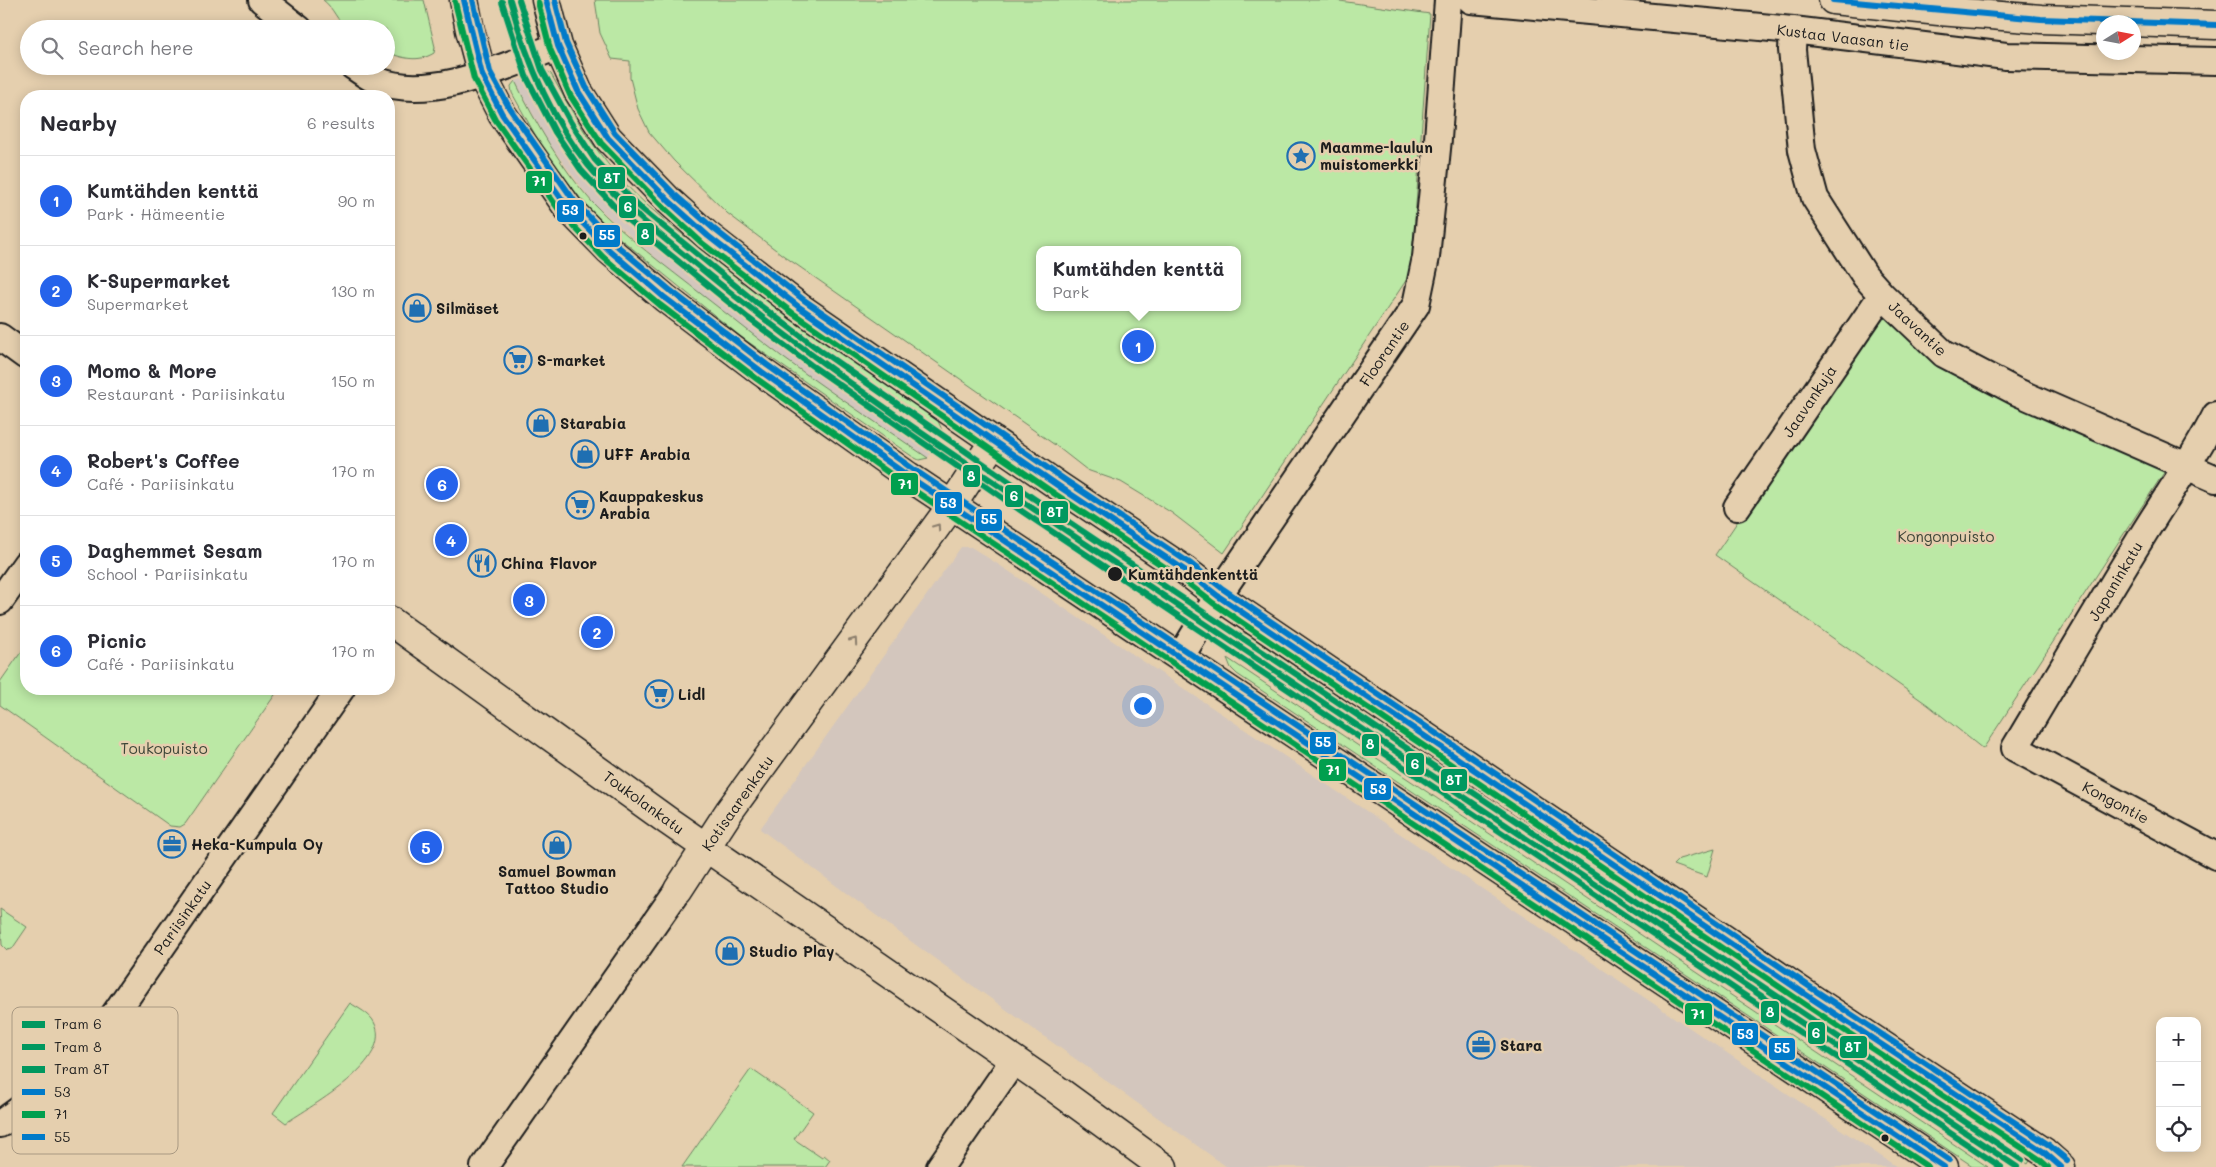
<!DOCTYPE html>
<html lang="en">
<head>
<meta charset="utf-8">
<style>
	body { margin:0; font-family:Mali,sans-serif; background:#f7f7f7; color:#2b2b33 }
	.controls { position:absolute; right:15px; bottom:15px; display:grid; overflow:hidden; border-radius:10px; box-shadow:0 2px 12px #0003 }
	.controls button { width:45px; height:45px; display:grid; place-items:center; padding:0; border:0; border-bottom:1px solid #e1e1e2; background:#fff; color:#2b2b33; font:25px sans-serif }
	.compass { position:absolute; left:2096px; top:15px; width:45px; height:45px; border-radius:50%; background:#fff; box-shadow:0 2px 12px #0003; rotate:79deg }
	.you { position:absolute; left:1142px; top:705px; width:18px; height:18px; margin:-12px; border:4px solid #fff; border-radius:50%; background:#1a73e8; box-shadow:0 0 0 8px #1a73e833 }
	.badge { display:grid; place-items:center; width:32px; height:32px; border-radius:50%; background:#2563eb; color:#fff; font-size:16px; font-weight:700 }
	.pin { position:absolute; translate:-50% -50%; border:2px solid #fff; box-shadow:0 1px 5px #0006 }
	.popup { position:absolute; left:1036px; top:246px; width:205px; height:65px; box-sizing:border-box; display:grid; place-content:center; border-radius:10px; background:#fff; filter:drop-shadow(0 1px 4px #0005); font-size:16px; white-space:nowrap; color:#7c7c81 }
	.popup b { font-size:19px; color:#2b2b33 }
	.popup::after { content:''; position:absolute; left:50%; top:100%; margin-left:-10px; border:10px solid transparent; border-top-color:#fff }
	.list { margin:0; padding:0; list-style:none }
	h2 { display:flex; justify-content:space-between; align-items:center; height:65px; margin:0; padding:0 20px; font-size:21px }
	h2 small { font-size:16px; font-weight:400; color:#7c7c81 }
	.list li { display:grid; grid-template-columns:32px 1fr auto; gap:15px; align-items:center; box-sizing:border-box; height:90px; padding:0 20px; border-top:1px solid #e1e1e2 }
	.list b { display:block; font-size:19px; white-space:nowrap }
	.list p { margin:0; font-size:16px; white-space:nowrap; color:#7c7c81 }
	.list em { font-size:16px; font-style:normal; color:#7c7c81 }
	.icon { flex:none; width:28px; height:28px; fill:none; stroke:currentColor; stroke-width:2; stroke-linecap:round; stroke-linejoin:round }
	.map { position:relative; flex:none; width:2216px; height:1167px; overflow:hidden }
	.search { position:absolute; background:#fff; box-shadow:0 2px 12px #0003; left:20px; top:20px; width:375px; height:55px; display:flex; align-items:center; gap:12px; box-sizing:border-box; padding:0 18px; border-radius:28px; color:#7c7c81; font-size:19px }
	.panel { position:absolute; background:#fff; box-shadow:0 2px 12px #0003; left:20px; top:90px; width:375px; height:605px; border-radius:20px }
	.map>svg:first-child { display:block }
</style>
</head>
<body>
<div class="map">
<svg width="2216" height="1167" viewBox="0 0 2216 1167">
	<rect width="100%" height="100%" fill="#e5cfae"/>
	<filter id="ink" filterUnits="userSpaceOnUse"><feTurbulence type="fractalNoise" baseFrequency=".02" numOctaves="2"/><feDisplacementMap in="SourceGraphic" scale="10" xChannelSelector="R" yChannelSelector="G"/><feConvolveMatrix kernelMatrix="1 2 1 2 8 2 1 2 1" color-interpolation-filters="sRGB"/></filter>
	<g filter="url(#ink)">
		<path fill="#d3c6bd" d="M 541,73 L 571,132 L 587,156 L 631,206 L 670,238 L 785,326 L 940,434 L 928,458 L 810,378 L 767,346 L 667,268 L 593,203 L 548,142 L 515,81 Z
			M 961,547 L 971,547 L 1007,570 L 1897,1167 L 1227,1167 L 924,951 L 760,829 Z"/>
		<path fill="#bbe8a5" stroke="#6c8260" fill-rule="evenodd" d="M 323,0 L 424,0 L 435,47 L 434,53 C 418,63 402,58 386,52 L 386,29 L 348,29 C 337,22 334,8 323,0 Z
			M 595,0 L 1333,0 L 1430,14 L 1411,273 L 1224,553 L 1172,513 L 1121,482 L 1087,470 L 1055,445 L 784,256 L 727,213 L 674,161 L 649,132 L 638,109 L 630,78 L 630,61 L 612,59 L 600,33 ZM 1039,250 L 1237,250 L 1237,307 L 1039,307 Z
			M 545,69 L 551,74 C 572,112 591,146 620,178 C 652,214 692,241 730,271 C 797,323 868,372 938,421 L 943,432 L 940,434 C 865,384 792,332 721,278 C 680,246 637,216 604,177 C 577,145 560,109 541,73 Z
			M 515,81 C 536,124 560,166 592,202 C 625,237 667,267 705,297 C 740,324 774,352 810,377 C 849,405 889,431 928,458 L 919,460 L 913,457 L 741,337 L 617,236 L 587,207 L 558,169 L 538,140 L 512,93 L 511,86 Z
			M 1884,315 L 2167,468 L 1983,749 L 1928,705 L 1715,555 L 1876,316 Z
			M 1244,633 L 1253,635 L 2032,1157 L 2028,1164 L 1238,636 Z
			M 26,645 L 26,689 L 279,689 L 185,824 L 180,827 L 170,826 L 0,705 L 0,682 Z
			M 1227,658 L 1988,1167 L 1974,1167 L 1237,674 L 1231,668 Z
			M 1715,849 L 1707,877 L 1673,865 L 1679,859 Z
			M 0,909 L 27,927 L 12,949 L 7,950 L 2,945 Z
			M 350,1003 C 358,1008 370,1014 374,1022 C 395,1061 312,1105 286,1123 L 273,1113 Z
			M 751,1069 L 813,1112 L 794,1139 L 822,1158 L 824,1155 L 830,1160 L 825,1167 L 682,1167 Z"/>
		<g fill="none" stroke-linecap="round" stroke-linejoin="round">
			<g stroke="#1c1c1c" stroke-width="30">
				<path id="street" d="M 262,0 L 299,29
					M 1471,0 L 1793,30 L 2006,56 L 2216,61
					M 1793,30 L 1792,50 L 1802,150 L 1815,198 L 1865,276 L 1882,295 L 1944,354 L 2015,391 L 2216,479
					M 353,66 C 361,71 368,77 376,80 C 431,103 507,65 558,46
					M 0,337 L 26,356
					M 2216,415 C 2194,458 2166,497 2141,538 C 2098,608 2057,678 2015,748 L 2216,856
					M 1737,507 L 1882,295
					M 0,601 L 26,564
					M 1181,656 L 1218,596 L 1416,305 L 1426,257 L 1438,139 L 1448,0
					M 0,1124 L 78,1067 L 341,689
					M 484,1167 L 678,890
					M 940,1167 L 1014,1060"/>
			</g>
			<g stroke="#1c1c1c" stroke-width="31">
				<path id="secondary" d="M 464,0 L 470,30 L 482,75 L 502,114 L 568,208 L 609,250 L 665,298 L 762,372 L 908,476 L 1944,1167
					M 546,0 L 558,46 L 578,91 L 608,138 L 669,201 L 708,236 L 799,307 L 1060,487 L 1186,571 L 1218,596 L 1811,998 L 2044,1152 L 2061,1167
					M 389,620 L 668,821 L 1056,1089 L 1163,1167
					M 678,890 L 730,810 L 952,505 L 994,441"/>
			</g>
			<g stroke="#1c1c1c" stroke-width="31">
				<path id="primary" d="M 1833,0 L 1939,11 L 2041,19 L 2216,25"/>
			</g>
			<use href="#street" stroke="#e5cfae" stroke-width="26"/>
			<use href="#secondary" stroke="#e5cfae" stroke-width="28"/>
			<use href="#primary" stroke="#e5cfae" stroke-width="28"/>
			<g stroke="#e5cfae" stroke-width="10">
				<path id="bus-1" d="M 464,0 L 482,75 L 502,114 L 568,208 L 609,250 L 665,298 L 762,372 L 908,476 L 1944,1167
					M 546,0 L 558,46 L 578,91 L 608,138 L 669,201 L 708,236 L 799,307 L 1060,487 L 1186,571 L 1218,596 L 1811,998 L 2044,1152 L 2061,1167
					M 1833,0 L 2041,19 L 2216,25"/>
			</g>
			<g stroke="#e5cfae" stroke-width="10">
				<path id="bus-2" d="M 455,2 L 474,79 L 495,119 L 562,214 L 603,257 L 660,305 L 757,379 L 903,483 L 1928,1167
					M 538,2 L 550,49 L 570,95 L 601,143 L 663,207 L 702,243 L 794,314 L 1055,494 L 1181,578 L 1213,603 L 1806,1005 L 2039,1159 L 2048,1167"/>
			</g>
			<g stroke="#e5cfae" stroke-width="10">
				<path id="bus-3" d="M 473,0 L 490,72 L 510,109 L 575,202 L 615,244 L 671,291 L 767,365 L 913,469 L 1949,1160
					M 555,0 L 566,43 L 586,87 L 615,133 L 675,195 L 714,229 L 804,300 L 1065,480 L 1191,564 L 1223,589 L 1816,991 L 2049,1145 L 2067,1160"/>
			</g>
			<use href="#bus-1" stroke="#007ac9" stroke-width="6"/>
			<use href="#bus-2" stroke="#019f4e" stroke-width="6"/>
			<use href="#bus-3" stroke="#007ac9" stroke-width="6"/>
			<g stroke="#e5cfae" stroke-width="10">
				<path id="tram-1" d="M 510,0 C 526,58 550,118 588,165 C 623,208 668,241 710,276 C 833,376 966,464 1098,552 C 1404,757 1711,962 2017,1167"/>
			</g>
			<g stroke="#e5cfae" stroke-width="10">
				<path id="tram-2" d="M 502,2 L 526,76 L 555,132 L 581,170 L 624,217 L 748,318 L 811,365 L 1023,512 L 2001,1167"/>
			</g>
			<g stroke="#e5cfae" stroke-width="10">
				<path id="tram-3" d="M 519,0 L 542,70 L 571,123 L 595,160 L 636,204 L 758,304 L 821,351 L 1033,498 L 2022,1160"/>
			</g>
			<use href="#tram-1" stroke="#00985f" stroke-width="6"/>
			<use href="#tram-2" stroke="#00985f" stroke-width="6"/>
			<use href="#tram-3" stroke="#00985f" stroke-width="6"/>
		</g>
		<defs><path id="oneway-chevron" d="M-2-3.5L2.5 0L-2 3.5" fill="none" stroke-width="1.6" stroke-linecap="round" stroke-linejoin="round" transform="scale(1.25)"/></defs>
		<g stroke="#8b7e6c">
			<use href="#oneway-chevron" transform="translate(937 527) rotate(-55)"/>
			<use href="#oneway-chevron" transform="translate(854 641) rotate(-55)"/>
		</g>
	</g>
	<defs>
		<g id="sight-ring" transform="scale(1.4375)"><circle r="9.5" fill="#e5cfae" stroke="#1f6fb2" stroke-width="1.5"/><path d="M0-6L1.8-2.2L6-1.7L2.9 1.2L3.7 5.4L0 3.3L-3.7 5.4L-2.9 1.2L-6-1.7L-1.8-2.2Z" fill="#1f6fb2"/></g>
		<g id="shop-ring" transform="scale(1.4375)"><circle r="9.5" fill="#e5cfae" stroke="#1f6fb2" stroke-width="1.5"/><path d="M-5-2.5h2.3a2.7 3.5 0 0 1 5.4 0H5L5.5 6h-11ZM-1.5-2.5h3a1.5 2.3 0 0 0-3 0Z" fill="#1f6fb2"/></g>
		<g id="supermarket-ring" transform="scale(1.4375)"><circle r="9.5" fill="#e5cfae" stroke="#1f6fb2" stroke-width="1.5"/><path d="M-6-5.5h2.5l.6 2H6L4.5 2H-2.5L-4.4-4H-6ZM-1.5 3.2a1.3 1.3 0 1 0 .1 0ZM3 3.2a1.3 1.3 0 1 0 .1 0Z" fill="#1f6fb2"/></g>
		<g id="restaurant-ring" transform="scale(1.4375)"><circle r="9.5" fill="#e5cfae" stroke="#1f6fb2" stroke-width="1.5"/><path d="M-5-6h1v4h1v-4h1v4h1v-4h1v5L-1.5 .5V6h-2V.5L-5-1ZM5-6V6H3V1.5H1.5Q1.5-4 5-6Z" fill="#1f6fb2"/></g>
		<g id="office-ring" transform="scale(1.4375)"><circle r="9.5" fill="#e5cfae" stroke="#1f6fb2" stroke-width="1.5"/><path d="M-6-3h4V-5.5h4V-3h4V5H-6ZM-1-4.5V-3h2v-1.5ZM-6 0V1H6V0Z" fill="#1f6fb2"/></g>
	</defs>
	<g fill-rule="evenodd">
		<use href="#sight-ring" x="1301" y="156"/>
		<use href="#shop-ring" x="417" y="308"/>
		<use href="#supermarket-ring" x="518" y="360"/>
		<use href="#shop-ring" x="541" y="423"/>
		<use href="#shop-ring" x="585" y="454"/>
		<use href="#supermarket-ring" x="580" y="505"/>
		<use href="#restaurant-ring" x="482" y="563"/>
		<use href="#supermarket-ring" x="659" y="694"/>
		<use href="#office-ring" x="172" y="844"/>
		<use href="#shop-ring" x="557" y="845"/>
		<use href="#shop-ring" x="730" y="951"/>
		<use href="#office-ring" x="1481" y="1045"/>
	</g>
	<g fill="#1c1c1c" stroke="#e5cfae" stroke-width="2">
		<circle cx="583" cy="236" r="4.5"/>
		<circle cx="1115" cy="574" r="8"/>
		<circle cx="1885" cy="1138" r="4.5"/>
	</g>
	<g text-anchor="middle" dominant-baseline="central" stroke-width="5" stroke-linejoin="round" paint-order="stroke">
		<g font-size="15" fill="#1c1c1c" stroke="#e5cfae">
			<text transform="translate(1843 37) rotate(7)">Kustaa Vaasan tie</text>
			<text transform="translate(1918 328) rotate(43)">Jaavantie</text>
			<text transform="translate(1384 353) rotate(-56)">Floorantie</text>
			<text transform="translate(1809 401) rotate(-56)">Jaavankuja</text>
			<text transform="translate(2115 581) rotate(-59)">Japaninkatu</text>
			<text transform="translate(644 802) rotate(36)">Toukolankatu</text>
			<text transform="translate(2116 802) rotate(28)">Kongontie</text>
			<text transform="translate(737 803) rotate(-55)">Kotisaarenkatu</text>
			<text transform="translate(182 917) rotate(-55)">Pariisinkatu</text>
		</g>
		<g font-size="15" font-weight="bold" fill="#1c1c1c" stroke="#e5cfae" text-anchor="start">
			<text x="1320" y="147">Maamme-laulun<tspan x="1320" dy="17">muistomerkki</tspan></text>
			<text x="436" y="308">Silmäset</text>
			<text x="537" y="360">S-market</text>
			<text x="560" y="423">Starabia</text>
			<text x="604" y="454">UFF Arabia</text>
			<text x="599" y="496">Kauppakeskus<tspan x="599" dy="17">Arabia</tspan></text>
			<text x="501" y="563">China Flavor</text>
			<text x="678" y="694">Lidl</text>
			<text x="191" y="844">Heka-Kumpula Oy</text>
			<text x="557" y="871" text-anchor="middle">Samuel Bowman<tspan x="557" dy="17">Tattoo Studio</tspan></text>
			<text x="749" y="951">Studio Play</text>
			<text x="1500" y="1045">Stara</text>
		</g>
		<g font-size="15" fill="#3c4537" stroke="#e5cfae">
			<text x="1946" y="536">Kongonpuisto</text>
			<text x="164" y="748">Toukopuisto</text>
		</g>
		<g font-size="15" font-weight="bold" fill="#1c1c1c" stroke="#e5cfae" text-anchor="start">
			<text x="1128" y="574">Kumtähdenkenttä</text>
		</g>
	</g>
	<rect x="12" y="1007" width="166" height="147" rx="8" fill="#e5cfae" stroke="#a99982" stroke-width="1"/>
	<rect x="22" y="1021" width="23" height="7" fill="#00985f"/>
	<rect x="22" y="1044" width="23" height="6" fill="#00985f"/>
	<rect x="22" y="1066" width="23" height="7" fill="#00985f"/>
	<rect x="22" y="1089" width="23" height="6" fill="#007ac9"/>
	<rect x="22" y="1111" width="23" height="7" fill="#019f4e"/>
	<rect x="22" y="1134" width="23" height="6" fill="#007ac9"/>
	<g font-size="14" fill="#1c1c1c">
		<text x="54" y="1029">Tram 6</text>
		<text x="54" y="1052">Tram 8</text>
		<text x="54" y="1074">Tram 8T</text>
		<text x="54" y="1097">53</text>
		<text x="54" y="1119">71</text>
		<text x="54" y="1142">55</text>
	</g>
	<g stroke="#e5cfae" stroke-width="2">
		<rect x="597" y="166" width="29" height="24" rx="5" fill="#00985f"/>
		<rect x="525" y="170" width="28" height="24" rx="5" fill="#019f4e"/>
		<rect x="618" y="195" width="19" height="24" rx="5" fill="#00985f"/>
		<rect x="556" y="199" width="29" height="24" rx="5" fill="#007ac9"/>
		<rect x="636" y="222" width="19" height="24" rx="5" fill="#00985f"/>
		<rect x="593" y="224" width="28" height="24" rx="5" fill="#007ac9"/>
		<rect x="962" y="464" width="19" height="24" rx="5" fill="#00985f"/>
		<rect x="890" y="472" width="29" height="24" rx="5" fill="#019f4e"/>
		<rect x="1004" y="484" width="20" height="24" rx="5" fill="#00985f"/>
		<rect x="934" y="491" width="29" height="24" rx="5" fill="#007ac9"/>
		<rect x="1040" y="500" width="29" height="24" rx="5" fill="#00985f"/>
		<rect x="975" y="508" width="28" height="24" rx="5" fill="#007ac9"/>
		<rect x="1309" y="731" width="28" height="24" rx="5" fill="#007ac9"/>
		<rect x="1361" y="733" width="19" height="24" rx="5" fill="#00985f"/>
		<rect x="1405" y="752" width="20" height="24" rx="5" fill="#00985f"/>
		<rect x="1318" y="758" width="29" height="24" rx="5" fill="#019f4e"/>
		<rect x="1440" y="768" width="28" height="24" rx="5" fill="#00985f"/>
		<rect x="1363" y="777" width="29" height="24" rx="5" fill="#007ac9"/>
		<rect x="1760" y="1000" width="20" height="24" rx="5" fill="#00985f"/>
		<rect x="1684" y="1002" width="29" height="24" rx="5" fill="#019f4e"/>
		<rect x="1807" y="1021" width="19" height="24" rx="5" fill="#00985f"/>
		<rect x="1731" y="1022" width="28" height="24" rx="5" fill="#007ac9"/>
		<rect x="1839" y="1035" width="29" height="24" rx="5" fill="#00985f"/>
		<rect x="1768" y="1037" width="28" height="24" rx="5" fill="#007ac9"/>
	</g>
	<g font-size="14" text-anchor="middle" font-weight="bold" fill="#fff">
		<text x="612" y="183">8T</text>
		<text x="539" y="186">71</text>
		<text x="628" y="212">6</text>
		<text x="570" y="215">53</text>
		<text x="645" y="239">8</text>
		<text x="607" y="240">55</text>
		<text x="971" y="481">8</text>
		<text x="905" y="489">71</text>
		<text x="1014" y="501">6</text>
		<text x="948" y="508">53</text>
		<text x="1055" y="517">8T</text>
		<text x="989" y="524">55</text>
		<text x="1323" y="747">55</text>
		<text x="1370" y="749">8</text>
		<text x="1415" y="769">6</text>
		<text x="1333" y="775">71</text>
		<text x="1454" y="785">8T</text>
		<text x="1378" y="794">53</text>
		<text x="1770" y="1017">8</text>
		<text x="1698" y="1019">71</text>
		<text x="1816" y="1038">6</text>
		<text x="1745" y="1039">53</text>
		<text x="1853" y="1052">8T</text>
		<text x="1782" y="1053">55</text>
	</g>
</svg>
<div class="controls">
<button>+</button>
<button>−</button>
<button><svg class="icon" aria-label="locate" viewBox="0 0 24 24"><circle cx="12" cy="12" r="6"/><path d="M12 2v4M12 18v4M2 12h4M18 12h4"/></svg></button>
</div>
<svg class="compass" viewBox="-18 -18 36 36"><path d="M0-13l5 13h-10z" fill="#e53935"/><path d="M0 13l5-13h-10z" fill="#7c7c81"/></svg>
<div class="you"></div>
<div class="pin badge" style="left:1138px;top:346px">1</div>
<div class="popup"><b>Kumtähden kenttä</b>Park</div>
<div class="pin badge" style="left:597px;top:632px">2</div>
<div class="pin badge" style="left:529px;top:600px">3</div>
<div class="pin badge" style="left:451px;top:540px">4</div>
<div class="pin badge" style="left:426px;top:847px">5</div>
<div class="pin badge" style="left:442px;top:484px">6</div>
<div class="search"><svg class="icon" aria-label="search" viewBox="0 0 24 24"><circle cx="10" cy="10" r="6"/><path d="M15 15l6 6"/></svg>Search here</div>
<section class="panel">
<h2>Nearby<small>6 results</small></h2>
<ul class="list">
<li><span class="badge">1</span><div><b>Kumtähden kenttä</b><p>Park · Hämeentie</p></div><em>90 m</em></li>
<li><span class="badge">2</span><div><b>K-Supermarket</b><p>Supermarket</p></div><em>130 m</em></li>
<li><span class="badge">3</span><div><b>Momo &amp; More</b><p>Restaurant · Pariisinkatu</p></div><em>150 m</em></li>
<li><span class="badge">4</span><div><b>Robert's Coffee</b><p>Café · Pariisinkatu</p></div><em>170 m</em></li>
<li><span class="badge">5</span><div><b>Daghemmet Sesam</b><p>School · Pariisinkatu</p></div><em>170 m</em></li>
<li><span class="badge">6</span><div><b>Picnic</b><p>Café · Pariisinkatu</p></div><em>170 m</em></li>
</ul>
</section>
</div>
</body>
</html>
